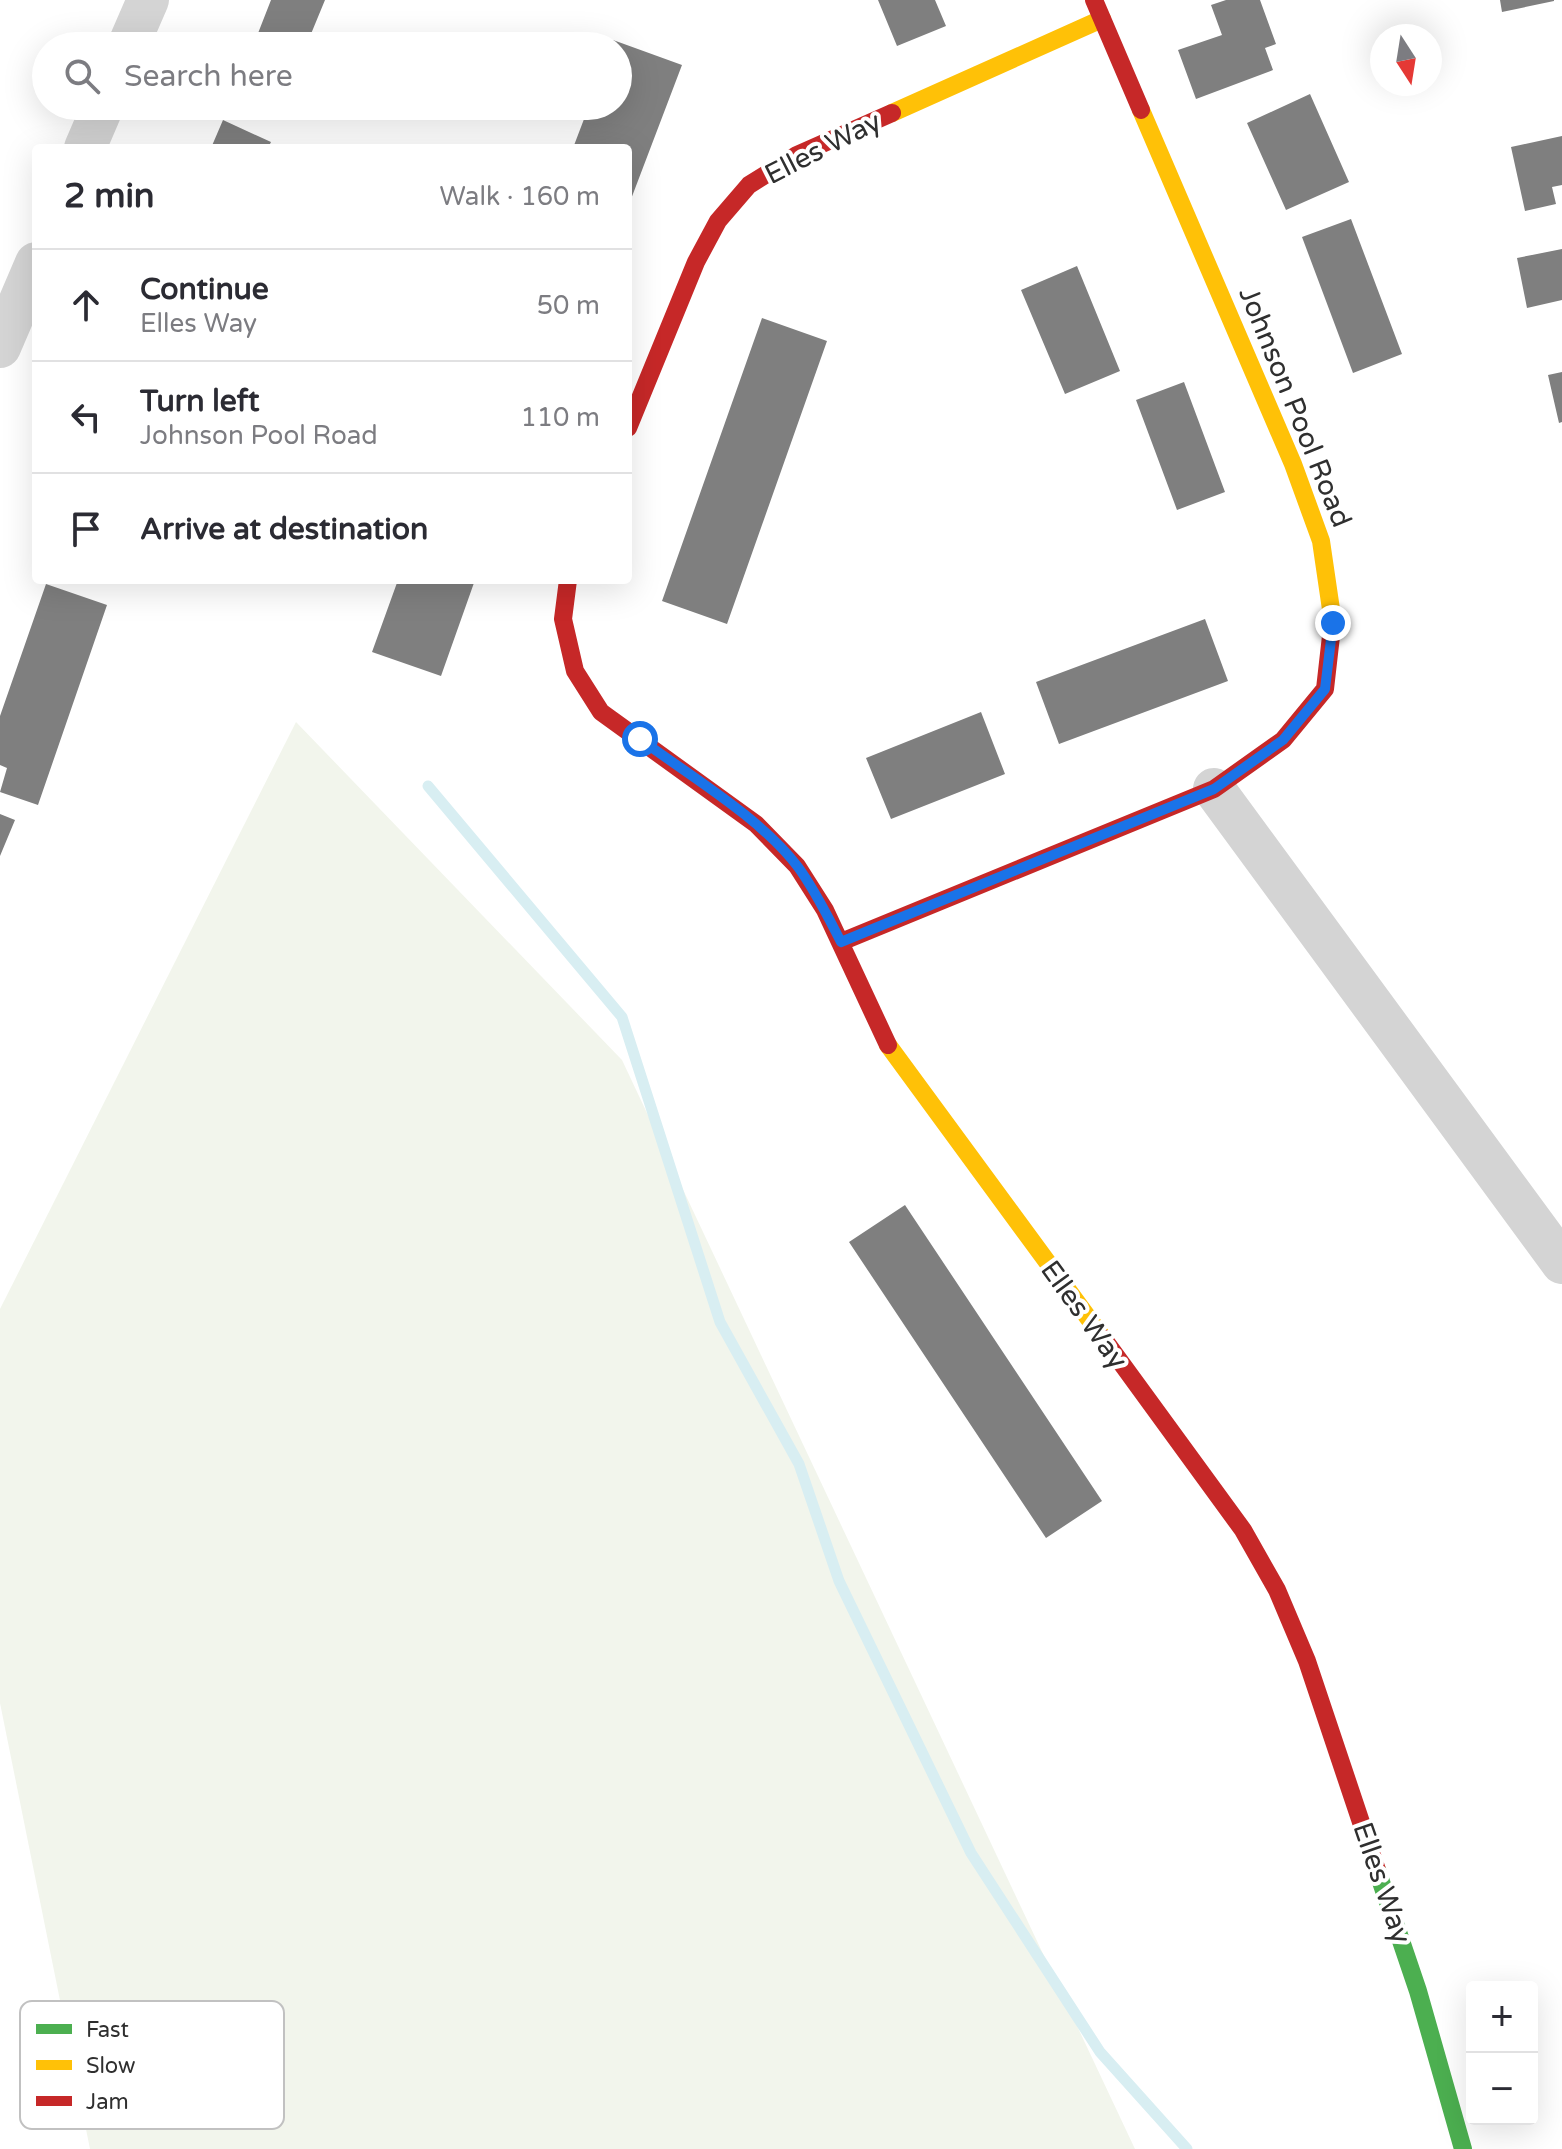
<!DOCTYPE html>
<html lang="en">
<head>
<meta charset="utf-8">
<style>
	body { margin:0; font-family:"Varela Round",sans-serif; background:#f2f2f3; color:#2b2b33 }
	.controls { position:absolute; right:24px; bottom:24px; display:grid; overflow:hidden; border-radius:8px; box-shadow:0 8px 32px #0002 }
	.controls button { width:72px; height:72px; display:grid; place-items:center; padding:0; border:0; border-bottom:2px solid #e1e1e2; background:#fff; color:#2b2b33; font:40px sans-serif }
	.compass { position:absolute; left:1370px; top:24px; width:72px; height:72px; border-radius:50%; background:#fff; box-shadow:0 8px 32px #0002; rotate:168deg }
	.stop { position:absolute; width:24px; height:24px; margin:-18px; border:6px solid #1a73e8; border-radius:50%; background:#fff }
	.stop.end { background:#1a73e8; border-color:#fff; box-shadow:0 2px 8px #0008 }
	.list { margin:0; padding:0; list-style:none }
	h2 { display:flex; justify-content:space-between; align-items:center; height:104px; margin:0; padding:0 32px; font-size:34px }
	h2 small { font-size:26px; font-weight:400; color:#7c7c81 }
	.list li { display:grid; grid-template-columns:52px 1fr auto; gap:24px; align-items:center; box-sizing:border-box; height:112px; padding:0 32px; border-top:2px solid #e1e1e2 }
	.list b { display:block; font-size:30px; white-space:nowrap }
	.list p { margin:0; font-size:26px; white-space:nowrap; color:#7c7c81 }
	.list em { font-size:26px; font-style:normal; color:#7c7c81 }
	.icon { flex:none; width:44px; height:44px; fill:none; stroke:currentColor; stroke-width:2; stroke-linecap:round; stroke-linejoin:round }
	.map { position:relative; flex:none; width:1562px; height:2149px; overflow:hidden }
	.search { position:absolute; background:#fff; box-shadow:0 8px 32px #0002; left:32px; top:32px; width:600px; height:88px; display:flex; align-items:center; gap:20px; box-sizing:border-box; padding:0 28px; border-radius:44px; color:#7c7c81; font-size:30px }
	.panel { position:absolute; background:#fff; box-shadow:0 8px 32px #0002; left:32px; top:144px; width:600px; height:440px; border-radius:8px }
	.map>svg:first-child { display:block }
</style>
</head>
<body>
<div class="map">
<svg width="1562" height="2149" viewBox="0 0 1562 2149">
	<rect width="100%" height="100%" fill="#fff"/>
	<path fill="#f2f5ec" d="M 296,722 L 622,1060 L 1135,2149 L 90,2149 L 0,1703 L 0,1309 Z"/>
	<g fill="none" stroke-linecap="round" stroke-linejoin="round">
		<path stroke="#d8eef2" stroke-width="11" d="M 428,786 L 622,1017 L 720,1322 L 799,1464 L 839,1581 L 971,1853 L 1100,2052 L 1187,2149"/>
	</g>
	<path fill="#7f7f7f" d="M 271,0 L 325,0 L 306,46 L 253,46 Z
		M 878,0 L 935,0 L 946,26 L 897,46 Z
		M 1226,0 L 1260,0 L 1276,44 L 1265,48 L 1273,70 L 1196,99 L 1178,50 L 1222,35 L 1211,5 Z
		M 1500,0 L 1554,0 L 1554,1 L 1502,12 Z
		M 613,40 L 682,65 L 628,207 L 628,148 L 573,148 L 589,106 L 618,106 L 618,46 L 611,46 Z
		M 1310,94 L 1349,182 L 1286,210 L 1247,123 Z
		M 223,120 L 271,142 L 268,148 L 211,148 Z
		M 1562,136 L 1562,185 L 1552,187 L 1556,204 L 1525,211 L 1511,147 Z
		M 1351,219 L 1402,354 L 1353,373 L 1302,237 Z
		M 1562,249 L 1562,300 L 1527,308 L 1517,258 Z
		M 1077,266 L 1120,371 L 1065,394 L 1021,290 Z
		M 762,318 L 827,341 L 727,624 L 662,601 Z
		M 1562,372 L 1562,422 L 1559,423 L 1548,375 Z
		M 1184,382 L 1225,492 L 1177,510 L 1136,400 Z
		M 398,580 L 475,580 L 441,676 L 372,652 Z
		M 46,584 L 107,605 L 38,805 L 0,792 L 7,768 L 0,765 L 0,716 Z
		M 1205,619 L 1228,681 L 1059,744 L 1036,682 Z
		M 981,712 L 1005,774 L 891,819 L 866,758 Z
		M 0,814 L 15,820 L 0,856 Z
		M 905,1205 L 1102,1501 L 1046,1538 L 849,1242 Z"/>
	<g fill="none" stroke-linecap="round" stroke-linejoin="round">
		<path stroke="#d4d4d4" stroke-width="42" d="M 128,46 L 148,0
			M 85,148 L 103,106
			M 0,347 L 36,263
			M 1214,789 L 1562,1263"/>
		<path stroke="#4caf50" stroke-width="18" d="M 1377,1870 L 1418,1991 L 1463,2149"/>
		<path stroke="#ffc107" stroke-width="18" d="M 1141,110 L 1293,464 L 1321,541 L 1333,623 L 1331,636
			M 892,113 L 1102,19
			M 888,1045 L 1103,1338"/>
		<path stroke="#c62828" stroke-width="18" d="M 1094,0 L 1141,110
			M 628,428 L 696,262 L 718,221 L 749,185 L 797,155 L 892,113
			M 568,580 L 563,619 L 575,671 L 601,712 L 756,824 L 797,866 L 825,910 L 888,1045
			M 841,942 L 1214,789 L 1283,740 L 1325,689 L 1331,636
			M 1103,1338 L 1243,1530 L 1277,1590 L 1307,1661 L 1377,1870"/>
	</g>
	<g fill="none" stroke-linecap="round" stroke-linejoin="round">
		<path stroke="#1a73e8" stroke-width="10" d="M 640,739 C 690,776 761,818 798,867 C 815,890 828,917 841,942 L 1214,789 L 1283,740 L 1325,689 L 1333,623"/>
	</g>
	<g text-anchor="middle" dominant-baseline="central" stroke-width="8" stroke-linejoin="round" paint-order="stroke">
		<g font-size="28" fill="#2f2f2f" stroke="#fff">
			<text transform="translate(823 148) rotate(-27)">Elles Way</text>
			<text transform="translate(1295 407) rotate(68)">Johnson Pool Road</text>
			<text transform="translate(1084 1315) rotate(54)">Elles Way</text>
			<text transform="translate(1382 1883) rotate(71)">Elles Way</text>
		</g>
	</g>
	<rect x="20" y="2001" width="264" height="128" rx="12" fill="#fff" stroke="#c1c1c1" stroke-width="2"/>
	<rect x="36" y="2024" width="36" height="10" fill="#4caf50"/>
	<rect x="36" y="2060" width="36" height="10" fill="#ffc107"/>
	<rect x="36" y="2096" width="36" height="10" fill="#c62828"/>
	<g font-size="22" fill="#2f2f2f">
		<text x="86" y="2037">Fast</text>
		<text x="86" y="2073">Slow</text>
		<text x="86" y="2109">Jam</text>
	</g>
</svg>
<div class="controls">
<button>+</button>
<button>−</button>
</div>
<svg class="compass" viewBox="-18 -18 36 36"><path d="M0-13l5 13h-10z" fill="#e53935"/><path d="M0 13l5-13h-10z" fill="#7c7c81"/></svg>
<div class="stop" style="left:640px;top:739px"></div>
<div class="stop end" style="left:1333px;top:623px"></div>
<div class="search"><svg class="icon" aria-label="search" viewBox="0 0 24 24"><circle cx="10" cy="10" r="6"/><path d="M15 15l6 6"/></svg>Search here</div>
<section class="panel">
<h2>2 min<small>Walk · 160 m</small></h2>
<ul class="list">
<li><svg class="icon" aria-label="ahead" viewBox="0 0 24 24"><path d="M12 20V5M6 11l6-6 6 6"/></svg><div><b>Continue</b><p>Elles Way</p></div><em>50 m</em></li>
<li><svg class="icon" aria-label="left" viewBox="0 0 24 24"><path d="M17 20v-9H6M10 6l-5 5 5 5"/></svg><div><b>Turn left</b><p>Johnson Pool Road</p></div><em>110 m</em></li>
<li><svg class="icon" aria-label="arrive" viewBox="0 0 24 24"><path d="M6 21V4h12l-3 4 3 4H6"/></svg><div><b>Arrive at destination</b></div></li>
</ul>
</section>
</div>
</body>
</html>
